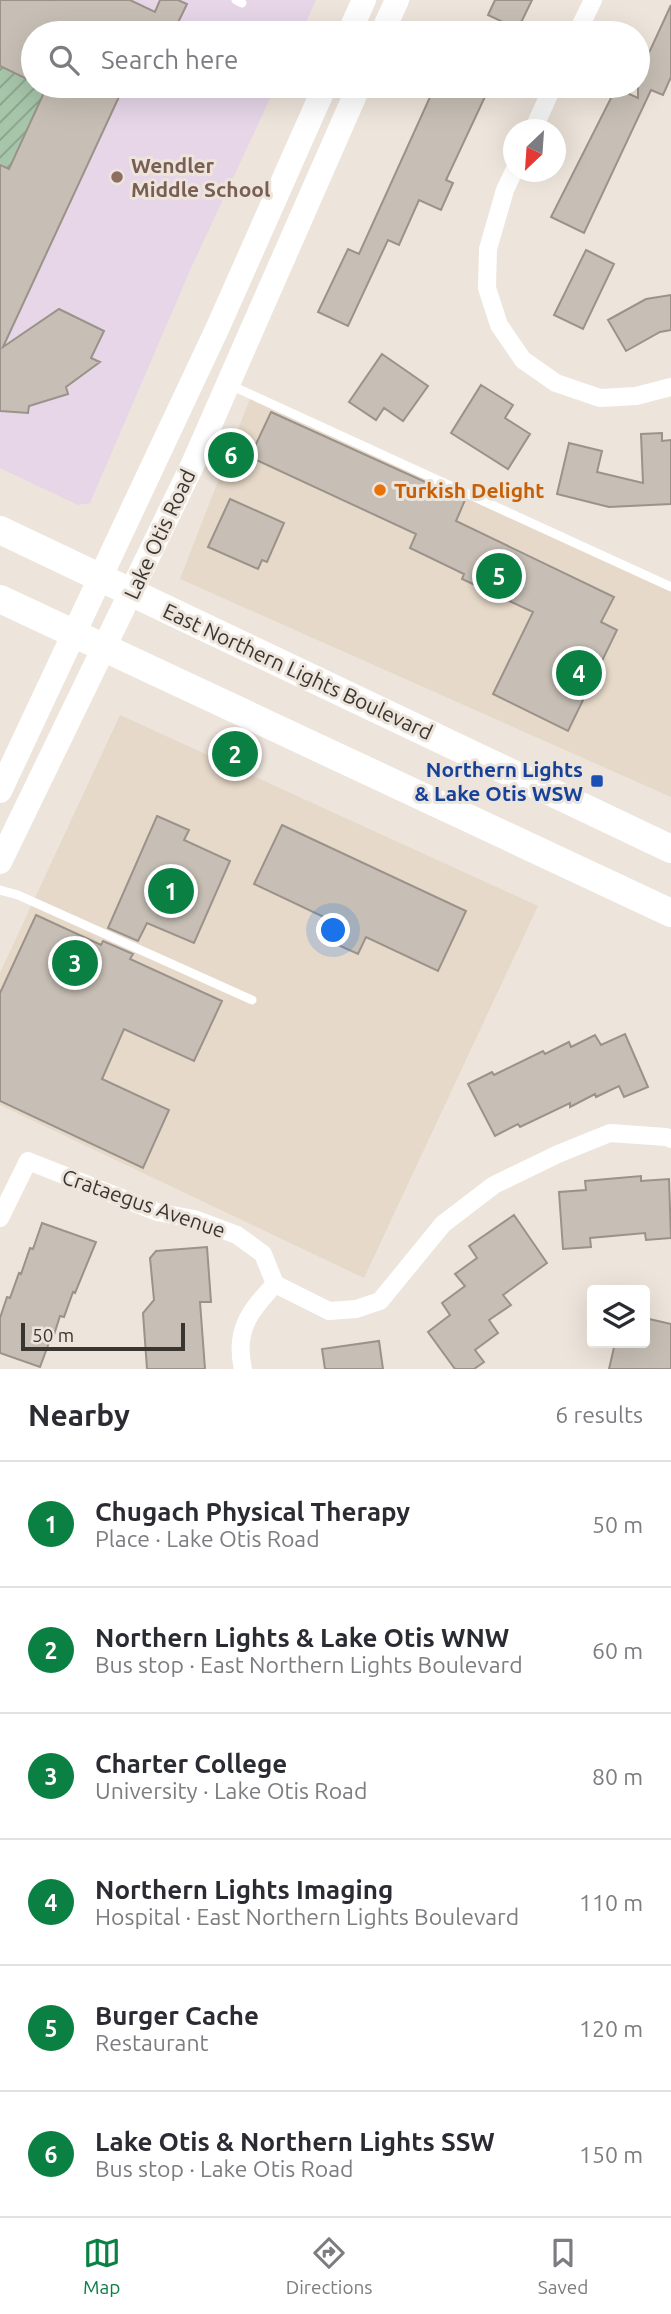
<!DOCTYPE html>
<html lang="en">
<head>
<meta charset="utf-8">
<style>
	body { margin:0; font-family:Ubuntu,sans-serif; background:#f2f2f3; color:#2b2b33 }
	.controls { position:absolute; right:21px; bottom:21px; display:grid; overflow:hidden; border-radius:7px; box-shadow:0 7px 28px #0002 }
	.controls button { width:63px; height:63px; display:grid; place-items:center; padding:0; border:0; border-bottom:2px solid #e1e1e2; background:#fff; color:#2b2b33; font:35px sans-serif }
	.compass { position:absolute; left:503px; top:119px; width:63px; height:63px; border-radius:50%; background:#fff; box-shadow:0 7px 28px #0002; rotate:205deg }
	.scale { position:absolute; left:21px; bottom:18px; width:164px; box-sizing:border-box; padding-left:7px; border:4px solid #393632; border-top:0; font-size:19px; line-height:24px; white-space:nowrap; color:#393632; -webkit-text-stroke:5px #ede4db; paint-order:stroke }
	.you { position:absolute; left:334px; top:931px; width:24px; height:24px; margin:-18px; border:5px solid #fff; border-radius:50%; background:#1a73e8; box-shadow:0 0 0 10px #1a73e833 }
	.badge { display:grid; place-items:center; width:46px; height:46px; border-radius:50%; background:#0b8043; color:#fff; font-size:23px; font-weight:700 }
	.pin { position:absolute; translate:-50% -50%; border:4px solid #fff; box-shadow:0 2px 7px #0006 }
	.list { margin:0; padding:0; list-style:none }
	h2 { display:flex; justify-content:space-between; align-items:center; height:91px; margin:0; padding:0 28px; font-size:30px }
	h2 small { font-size:23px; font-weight:400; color:#7c7c81 }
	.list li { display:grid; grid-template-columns:46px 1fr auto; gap:21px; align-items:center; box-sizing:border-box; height:126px; padding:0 28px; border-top:2px solid #e1e1e2 }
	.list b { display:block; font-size:26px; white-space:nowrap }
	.list p { margin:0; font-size:23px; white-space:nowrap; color:#7c7c81 }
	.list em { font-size:23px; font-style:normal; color:#7c7c81 }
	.icon { flex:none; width:38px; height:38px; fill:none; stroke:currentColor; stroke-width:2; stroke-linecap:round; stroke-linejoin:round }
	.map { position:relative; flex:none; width:671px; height:1369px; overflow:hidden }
	.search { position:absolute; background:#fff; box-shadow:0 7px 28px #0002; left:21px; right:21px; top:21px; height:77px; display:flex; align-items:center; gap:18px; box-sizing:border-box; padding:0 24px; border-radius:38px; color:#7c7c81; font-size:26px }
	.sheet { height:847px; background:#fff }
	nav { display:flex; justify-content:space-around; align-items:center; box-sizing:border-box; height:98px; border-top:2px solid #e1e1e2; background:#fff; font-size:19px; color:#7c7c81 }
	nav a { display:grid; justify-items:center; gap:4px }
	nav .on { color:#0b8043 }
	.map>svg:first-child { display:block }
</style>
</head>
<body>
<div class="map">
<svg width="671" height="1369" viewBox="0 0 671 1369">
	<defs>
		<pattern id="garden-furrows" width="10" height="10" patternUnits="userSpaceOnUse" patternTransform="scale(1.75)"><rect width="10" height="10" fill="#a6c5a9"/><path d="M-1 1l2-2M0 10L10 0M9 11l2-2" fill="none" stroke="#88a18a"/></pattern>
	</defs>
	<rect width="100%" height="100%" fill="#ede4db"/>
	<path fill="#e6d9c9" d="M 251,396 L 671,587 L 671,797 L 180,579 Z
		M 120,715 L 538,906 L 364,1278 L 0,1105 L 0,973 Z"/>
	<path fill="#e6d6e8" d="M 0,0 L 316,0 L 301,33 L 33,33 L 33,86 L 276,86 L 191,268 L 90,503 L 78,505 L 0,468 Z"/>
	<path fill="url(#garden-furrows)" d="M 0,66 L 33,82 L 33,86 L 46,88 L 9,169 L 0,165 Z"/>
	<path fill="#c7bfb5" stroke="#9b928a" stroke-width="2" d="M 0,0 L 130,0 L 155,12 L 160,0 L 178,0 L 187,4 L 173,33 L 33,33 L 33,82 L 0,66 Z
		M 495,0 L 532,0 L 516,33 L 499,33 L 503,22 L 488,15 Z
		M 671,5 L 671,77 L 663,95 L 651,90 L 584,233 L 551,217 L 616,88 L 638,98 L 638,50 L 648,55 Z
		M 47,86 L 124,86 L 3,347 L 59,309 L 104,331 L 91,358 L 100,362 L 66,387 L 68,394 L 29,406 L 28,413 L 0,411 L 0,165 L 9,169 Z
		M 435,86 L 490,86 L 446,180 L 453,183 L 441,210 L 419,200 L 399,245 L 388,240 L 348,326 L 318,312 L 348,249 L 359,254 Z
		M 586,250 L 614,264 L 583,329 L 554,315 Z
		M 671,295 L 671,330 L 660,332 L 626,351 L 608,320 L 646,299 Z
		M 382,354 L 428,386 L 403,421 L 384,408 L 376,420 L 349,402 Z
		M 481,385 L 513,405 L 505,418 L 530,434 L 508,469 L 451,433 Z
		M 271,412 L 465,500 L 456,521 L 614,597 L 601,622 L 617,630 L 568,731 L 493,694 L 533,612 L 462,579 L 464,574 L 410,548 L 416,534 L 250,457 Z
		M 662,433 L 662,441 L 671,440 L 671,504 L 609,507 L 557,494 L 569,443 L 602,451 L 597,472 L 643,483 L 641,434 Z
		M 230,499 L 284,523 L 267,562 L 262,560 L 258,569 L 208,547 Z
		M 157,816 L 189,830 L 184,840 L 230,861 L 194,943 L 147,923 L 138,941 L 108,928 Z
		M 282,825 L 466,911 L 438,971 L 366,937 L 358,954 L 318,936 L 326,918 L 254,884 Z
		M 36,915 L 101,945 L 103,941 L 133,954 L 130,959 L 222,1001 L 194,1061 L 124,1029 L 102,1079 L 169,1110 L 143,1168 L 0,1101 L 0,993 Z
		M 625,1034 L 648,1087 L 624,1097 L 619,1086 L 596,1097 L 595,1094 L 570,1107 L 570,1103 L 520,1127 L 518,1124 L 495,1136 L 468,1084 L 492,1072 L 494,1075 L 543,1051 L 545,1054 L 569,1042 L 571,1047 L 595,1035 L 601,1045 Z
		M 641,1176 L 641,1181 L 669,1179 L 671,1238 L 646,1240 L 645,1233 L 590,1238 L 591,1247 L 563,1249 L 559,1192 L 586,1190 L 585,1181 Z
		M 514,1215 L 547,1263 L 503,1295 L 511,1305 L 489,1320 L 498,1333 L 475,1350 L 484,1362 L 474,1369 L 455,1369 L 428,1332 L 450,1315 L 442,1303 L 465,1286 L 455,1274 L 477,1258 L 469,1246 Z
		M 42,1223 L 96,1242 L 75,1293 L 73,1292 L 64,1317 L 60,1316 L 52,1341 L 50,1340 L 40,1367 L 0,1353 L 0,1318 L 7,1297 L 10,1298 L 19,1273 L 21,1274 L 30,1248 L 33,1249 Z
		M 207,1247 L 211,1302 L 200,1302 L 205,1369 L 147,1369 L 143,1313 L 154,1300 L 150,1258 L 156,1251 Z
		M 645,1318 L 671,1324 L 671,1369 L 609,1369 L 615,1343 L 645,1343 Z
		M 379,1341 L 383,1369 L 325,1369 L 322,1349 Z"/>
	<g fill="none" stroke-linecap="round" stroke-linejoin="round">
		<path stroke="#fff" stroke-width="9" d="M 236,0 L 242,3
			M 230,385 L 671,587
			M 0,890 L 18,895 L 252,1000"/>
		<path stroke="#fff" stroke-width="18" d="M 577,33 L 593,0
			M 533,130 L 553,86
			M 514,171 L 505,190 L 488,249 L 487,288 L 499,325 L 523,360 L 556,383 L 600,398 L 636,396 L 671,387
			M 0,1218 L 28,1161 L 157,1212 L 194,1219 L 237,1235 L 263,1254 L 275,1284 L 329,1311 L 356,1309 L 380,1301 L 443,1224 L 494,1185 L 558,1154 L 610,1133 L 666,1137 L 671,1139
			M 243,1369 C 234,1330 250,1311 275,1284"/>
		<path stroke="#fff" stroke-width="24" d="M 349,33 L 364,0
			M 382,33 L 397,0
			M 0,791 L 218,327 L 325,86
			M 0,862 L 192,466 L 359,86"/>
		<path stroke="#fff" stroke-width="28" d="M 0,530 L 671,849
			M 0,599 L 671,913"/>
	</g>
	<circle fill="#8d6e63" stroke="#ede4db" stroke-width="2.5" cx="117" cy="177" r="7"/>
	<circle fill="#e8710a" stroke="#ede4db" stroke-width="2.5" cx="380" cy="490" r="7"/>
	<rect fill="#1a4fb4" stroke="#ede4db" stroke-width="2.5" x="590" y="774" width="14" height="14" rx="3.5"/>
	<g text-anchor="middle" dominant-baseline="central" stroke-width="6" stroke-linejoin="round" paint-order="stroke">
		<g font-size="21" font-weight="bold" fill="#785e54" stroke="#ede4db" text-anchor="start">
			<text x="131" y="165">Wendler<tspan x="131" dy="24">Middle School</tspan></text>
		</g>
		<g font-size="21" font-weight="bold" fill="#c56008" stroke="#ede4db" text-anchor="start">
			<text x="394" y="490">Turkish Delight</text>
		</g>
		<g font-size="21" fill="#393632" stroke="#ede4db">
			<text transform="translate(159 534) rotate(-65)">Lake Otis Road</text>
			<text transform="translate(298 671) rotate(25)">East Northern Lights Boulevard</text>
			<text transform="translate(144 1203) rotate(19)">Crataegus Avenue</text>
		</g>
		<g font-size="21" font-weight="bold" fill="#164399" stroke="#ede4db" text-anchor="end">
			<text x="583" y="769">Northern Lights<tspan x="583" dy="24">&amp; Lake Otis WSW</tspan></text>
		</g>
	</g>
</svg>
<div class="controls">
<button><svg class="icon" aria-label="layers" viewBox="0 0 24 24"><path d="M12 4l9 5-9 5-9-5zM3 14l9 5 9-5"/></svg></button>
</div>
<svg class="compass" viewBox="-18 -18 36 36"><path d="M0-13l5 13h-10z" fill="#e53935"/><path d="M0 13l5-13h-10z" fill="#7c7c81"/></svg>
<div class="scale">50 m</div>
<div class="you"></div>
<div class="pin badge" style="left:171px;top:891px">1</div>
<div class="pin badge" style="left:235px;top:754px">2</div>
<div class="pin badge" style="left:75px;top:963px">3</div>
<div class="pin badge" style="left:579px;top:673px">4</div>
<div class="pin badge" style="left:499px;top:576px">5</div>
<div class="pin badge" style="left:231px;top:455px">6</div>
<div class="search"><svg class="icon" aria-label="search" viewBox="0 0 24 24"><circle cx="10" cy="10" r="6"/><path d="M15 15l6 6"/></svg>Search here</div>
</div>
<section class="sheet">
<h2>Nearby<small>6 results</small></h2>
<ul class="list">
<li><span class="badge">1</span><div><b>Chugach Physical Therapy</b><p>Place · Lake Otis Road</p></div><em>50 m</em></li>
<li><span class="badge">2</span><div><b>Northern Lights &amp; Lake Otis WNW</b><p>Bus stop · East Northern Lights Boulevard</p></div><em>60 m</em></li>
<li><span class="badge">3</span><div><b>Charter College</b><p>University · Lake Otis Road</p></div><em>80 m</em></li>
<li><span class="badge">4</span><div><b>Northern Lights Imaging</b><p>Hospital · East Northern Lights Boulevard</p></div><em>110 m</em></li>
<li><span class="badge">5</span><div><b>Burger Cache</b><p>Restaurant</p></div><em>120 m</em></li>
<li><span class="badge">6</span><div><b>Lake Otis &amp; Northern Lights SSW</b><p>Bus stop · Lake Otis Road</p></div><em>150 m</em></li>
</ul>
</section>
<nav>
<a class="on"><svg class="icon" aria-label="map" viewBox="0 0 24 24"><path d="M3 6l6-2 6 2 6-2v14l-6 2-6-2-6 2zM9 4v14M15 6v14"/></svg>Map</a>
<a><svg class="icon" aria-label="directions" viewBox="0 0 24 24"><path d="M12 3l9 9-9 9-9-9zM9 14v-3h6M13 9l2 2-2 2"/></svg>Directions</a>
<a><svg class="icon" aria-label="saved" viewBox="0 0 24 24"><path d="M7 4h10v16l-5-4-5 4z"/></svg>Saved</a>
</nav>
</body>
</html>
